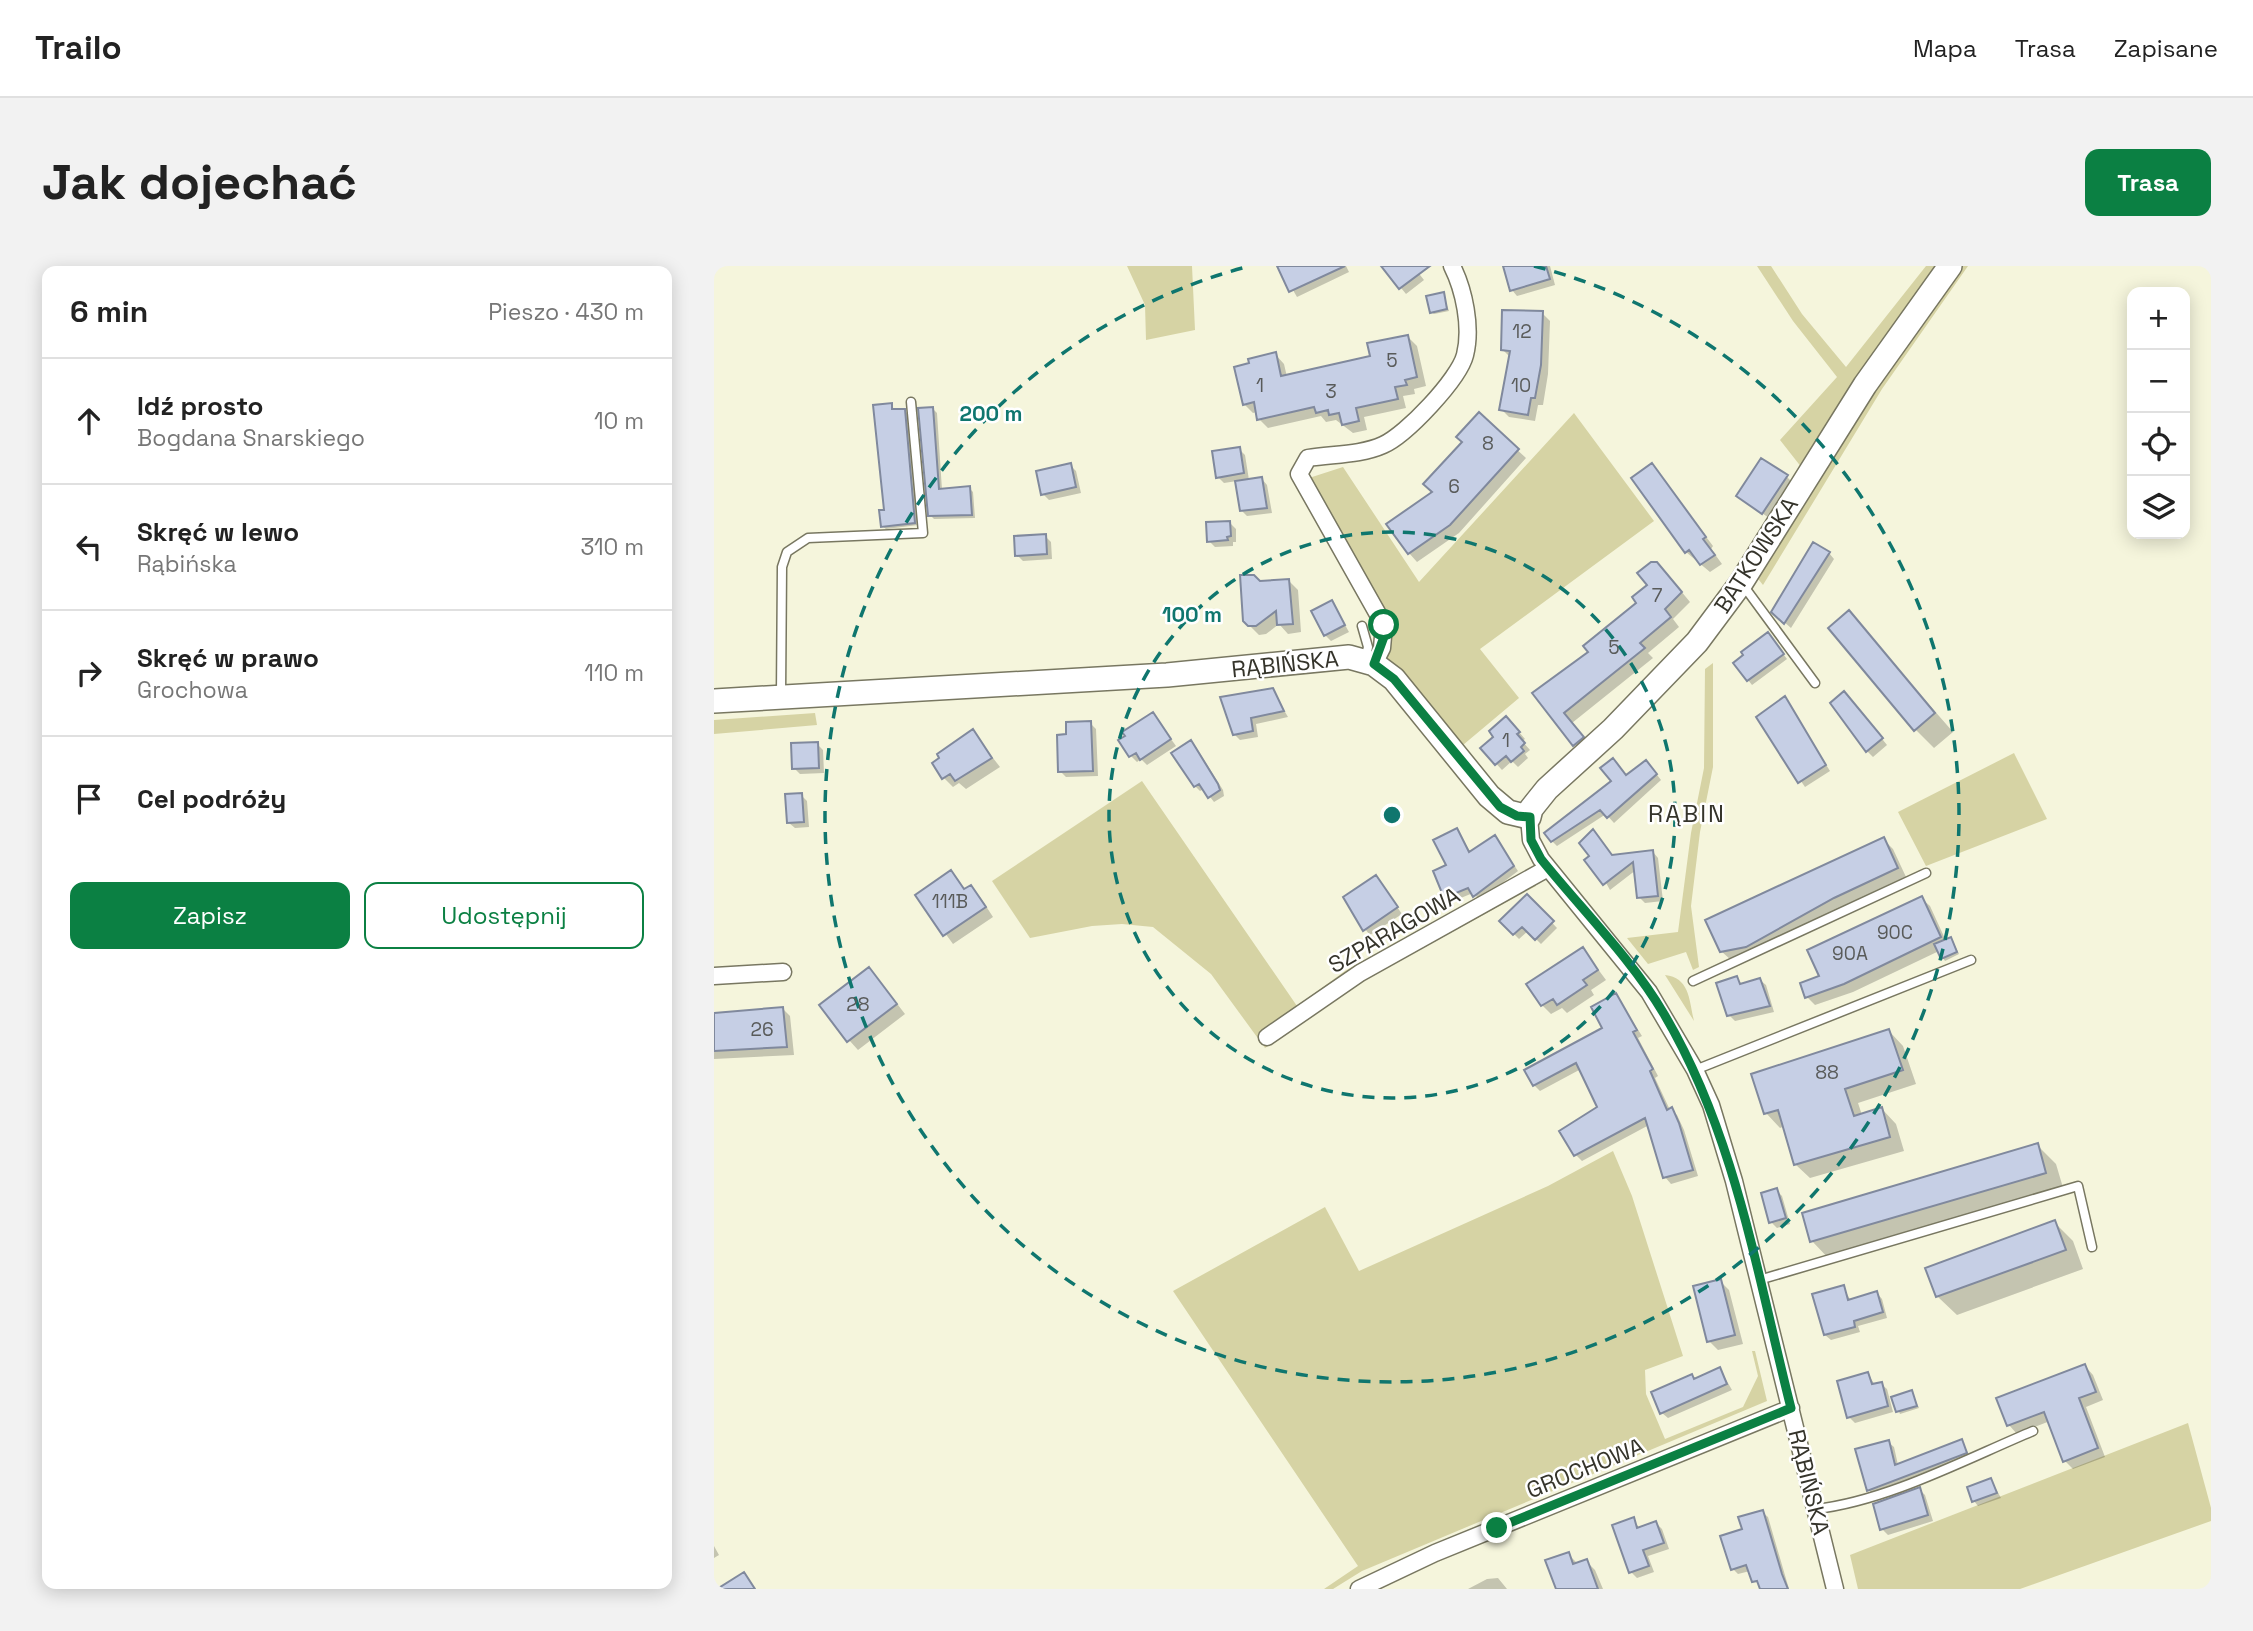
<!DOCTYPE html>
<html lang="pl">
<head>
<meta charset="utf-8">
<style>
	body { margin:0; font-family:"Space Grotesk",sans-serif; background:#f2f2f2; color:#222 }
	.controls { position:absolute; right:21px; top:21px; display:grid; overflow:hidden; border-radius:14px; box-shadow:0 4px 18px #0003 }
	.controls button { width:63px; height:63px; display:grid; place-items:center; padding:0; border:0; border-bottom:2px solid #e0e0e0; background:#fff; color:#222; font:35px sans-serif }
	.stop { position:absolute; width:21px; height:21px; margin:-16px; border:5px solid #0b8043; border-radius:50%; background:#fff }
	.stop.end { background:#0b8043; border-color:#fff; box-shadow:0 2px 7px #0008 }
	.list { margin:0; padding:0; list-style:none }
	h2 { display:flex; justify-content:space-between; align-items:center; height:91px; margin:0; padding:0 28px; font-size:30px }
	h2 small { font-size:23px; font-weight:400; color:#767676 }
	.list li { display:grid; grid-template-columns:46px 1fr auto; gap:21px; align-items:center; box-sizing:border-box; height:126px; padding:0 28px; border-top:2px solid #e0e0e0 }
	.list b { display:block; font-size:26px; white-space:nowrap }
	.list p { margin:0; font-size:23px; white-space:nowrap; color:#767676 }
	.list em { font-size:23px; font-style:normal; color:#767676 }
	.actions { display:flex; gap:14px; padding:21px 28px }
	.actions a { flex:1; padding:16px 0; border:2px solid #0b8043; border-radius:14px; text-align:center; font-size:24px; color:#0b8043 }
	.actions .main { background:#0b8043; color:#fff }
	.icon { flex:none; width:38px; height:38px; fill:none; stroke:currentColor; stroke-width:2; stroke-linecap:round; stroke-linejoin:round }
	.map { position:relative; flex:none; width:1497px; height:1323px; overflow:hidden; border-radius:14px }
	header { display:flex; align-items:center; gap:42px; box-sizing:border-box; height:98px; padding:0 35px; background:#fff; border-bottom:2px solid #e0e0e0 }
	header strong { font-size:33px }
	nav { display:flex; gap:38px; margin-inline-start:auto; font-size:24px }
	.intro { display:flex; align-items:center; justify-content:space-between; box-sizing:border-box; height:168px; padding:0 42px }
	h1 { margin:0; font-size:49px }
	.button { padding:18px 32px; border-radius:14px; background:#0b8043; color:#fff; font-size:24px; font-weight:700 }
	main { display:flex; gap:42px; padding:0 42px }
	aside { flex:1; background:#fff; border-radius:14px; box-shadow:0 4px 18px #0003 }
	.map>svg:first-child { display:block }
</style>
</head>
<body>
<header>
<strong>Trailo</strong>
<nav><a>Mapa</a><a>Trasa</a><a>Zapisane</a></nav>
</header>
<div class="intro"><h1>Jak dojechać</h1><a class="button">Trasa</a></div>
<main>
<aside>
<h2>6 min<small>Pieszo · 430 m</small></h2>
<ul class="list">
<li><svg class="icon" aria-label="ahead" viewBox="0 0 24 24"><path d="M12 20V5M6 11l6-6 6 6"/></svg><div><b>Idź prosto</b><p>Bogdana Snarskiego</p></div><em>10 m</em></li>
<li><svg class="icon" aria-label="left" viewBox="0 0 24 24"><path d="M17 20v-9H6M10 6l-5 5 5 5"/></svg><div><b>Skręć w lewo</b><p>Rąbińska</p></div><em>310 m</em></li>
<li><svg class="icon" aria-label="right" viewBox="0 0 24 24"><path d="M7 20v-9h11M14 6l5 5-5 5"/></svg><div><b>Skręć w prawo</b><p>Grochowa</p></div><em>110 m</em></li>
<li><svg class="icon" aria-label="arrive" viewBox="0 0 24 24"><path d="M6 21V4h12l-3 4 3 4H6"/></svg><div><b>Cel podróży</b></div></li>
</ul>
<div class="actions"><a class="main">Zapisz</a><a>Udostępnij</a></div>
</aside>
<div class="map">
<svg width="1497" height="1323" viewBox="0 0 1497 1323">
	<rect width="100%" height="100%" fill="#f5f5dc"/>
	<path fill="#d6d3a4" d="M 413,0 L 478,0 L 481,64 L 432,74 L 431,39 Z
		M 1043,0 L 1057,0 L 1088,48 L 1132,101 L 1212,0 L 1226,0 L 1088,202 L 1066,174 L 1123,111 L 1079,55 Z
		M 1243,0 L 1254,0 L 1168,123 L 1049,319 L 1041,309 L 1157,123 Z
		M 860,147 L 940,255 L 766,383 L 805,432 L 749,479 L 673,395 L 677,356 L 595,212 L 629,201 L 705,316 Z
		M 999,397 L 999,501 L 986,566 L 977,640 L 985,701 L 979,704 L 972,686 L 934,698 L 913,672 L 964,666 L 977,567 L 990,502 L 991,403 Z
		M 101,447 L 103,459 L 0,468 L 0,454 Z
		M 1300,487 L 1333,553 L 1212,600 L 1184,546 Z
		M 428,515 L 583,740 L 631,705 L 812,607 L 822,620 L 643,718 L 551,782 L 497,708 L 439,661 L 408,658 L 378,660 L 316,672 L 278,615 Z
		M 951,709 C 976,712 975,734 980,755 Z
		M 899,885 L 918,930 L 969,1090 L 931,1104 L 932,1128 L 951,1173 L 1029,1141 L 1044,1110 L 1038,1085 L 1041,1085 L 1053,1135 L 648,1305 L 619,1323 L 610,1323 L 644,1300 L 459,1025 L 611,941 L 645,1005 L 834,920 Z
		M 1474,1157 L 1497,1242 L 1497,1255 L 1306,1323 L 1144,1323 L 1136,1289 Z"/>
	<path fill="#0003" d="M 565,0 L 632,0 L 635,6 L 583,31 Z
		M 669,0 L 699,0 L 710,14 L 692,28 Z
		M 791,0 L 836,0 L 841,19 L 803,30 L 798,24 Z
		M 729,28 L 735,45 L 720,48 L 717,46 Z
		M 828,47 L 836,55 L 834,108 L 829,139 L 824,139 L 821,155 L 795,151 L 787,143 L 796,91 L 789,84 Z
		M 694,71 L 703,80 L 712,120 L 700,123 L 701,128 L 689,130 L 692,142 L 650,151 L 653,164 L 639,167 L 622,154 L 612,156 L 607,150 L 554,162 L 545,153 L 543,146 L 539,147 L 530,138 L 561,88 L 570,98 L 573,111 L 658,91 Z
		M 177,138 L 181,145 L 190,144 L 194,148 L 204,259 L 172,263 L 168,260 L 172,245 Z
		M 219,143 L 223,147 L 228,224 L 255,222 L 259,226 L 261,252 L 220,253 L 216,249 Z
		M 765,149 L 812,192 L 745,267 L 703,296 L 695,287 L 720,227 Z
		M 525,183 L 531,189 L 535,214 L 548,213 L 553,219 L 558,247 L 533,250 L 527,244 L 523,215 L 510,217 L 504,211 Z
		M 356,199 L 362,205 L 367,227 L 335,234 L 329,228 Z
		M 938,199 L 999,280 L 997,283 L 1008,298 L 996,306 L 972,286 Z
		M 1073,211 L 1078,216 L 1055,252 L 1024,230 Z
		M 516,257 L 522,263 L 522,276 L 519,276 L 519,280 L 501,281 L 495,275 Z
		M 331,270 L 337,276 L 338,293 L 309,295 L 303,289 Z
		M 1115,287 L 1120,293 L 1077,362 L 1059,346 Z
		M 952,307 L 976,336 L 959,353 L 965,361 L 934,387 L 939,392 L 858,457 L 878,481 L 870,488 L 821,427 L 876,386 L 924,337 L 935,319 Z
		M 575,315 L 584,324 L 587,366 L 574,368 L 565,358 L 552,368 L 545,369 L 530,354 L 546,317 Z
		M 618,336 L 635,366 L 617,375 L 611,369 Z
		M 1135,347 L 1239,466 L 1220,482 L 1201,463 Z
		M 1058,373 L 1073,393 L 1038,419 L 1021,397 Z
		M 558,424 L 574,451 L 542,458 L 544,471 L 526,474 L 520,468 Z
		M 1070,432 L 1116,505 L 1091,521 L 1044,451 Z
		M 1136,433 L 1173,479 L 1159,491 L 1153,485 Z
		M 439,448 L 462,480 L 433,499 L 427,493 L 423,496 L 417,490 Z
		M 376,457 L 382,463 L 384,510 L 352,511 L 346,505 Z
		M 798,458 L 811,473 L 808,475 L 816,484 L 811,488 L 814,492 L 804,501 L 798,495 L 788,504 L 768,482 Z
		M 258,465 L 286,501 L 252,523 L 245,517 L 239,521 L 230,512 Z
		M 103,478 L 109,484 L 110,507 L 86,508 L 80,502 Z
		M 482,481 L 509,524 L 510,530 L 500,536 L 490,523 L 486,525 L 481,520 Z
		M 937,501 L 947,514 L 900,557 L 892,548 L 843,580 L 838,575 L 899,515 Z
		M 87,529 L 93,535 L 95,561 L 81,562 L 75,557 Z
		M 743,564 L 757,587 L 781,571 L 804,605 L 766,634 L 759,627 L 737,636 L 732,631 L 734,600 Z
		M 1169,573 L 1179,583 L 1192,611 L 1042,689 L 1017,694 L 1007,685 Z
		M 939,586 L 944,592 L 949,635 L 931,637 L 925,631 L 922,604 L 896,624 L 877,590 Z
		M 237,607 L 252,624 L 257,621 L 266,631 L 279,651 L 239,678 L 204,630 Z
		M 662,611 L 688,648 L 656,669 L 651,663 Z
		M 813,630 L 843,662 L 827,678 L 814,665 L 805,673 L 787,655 Z
		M 1207,632 L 1216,640 L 1232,675 L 1239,675 L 1245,688 L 1231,695 L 1225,685 L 1139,726 L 1101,739 L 1093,731 L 1108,711 Z
		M 869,683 L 892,714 L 877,724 L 880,729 L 853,747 L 848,742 L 837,748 L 828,739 Z
		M 1022,712 L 1028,718 L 1046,714 L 1052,719 L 1060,746 L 1021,755 L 1015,749 Z
		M 164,713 L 191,748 L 144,784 L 135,774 Z
		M 902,729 L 928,770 L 924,772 L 944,810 L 941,812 L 956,844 L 963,849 L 970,864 L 984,910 L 957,918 L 951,911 L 935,859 L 868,895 L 862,889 L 885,842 L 867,803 L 826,825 L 820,819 L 891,763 Z
		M 68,742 L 76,750 L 80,789 L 0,793 L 0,748 Z
		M 1175,765 L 1189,780 L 1202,818 L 1144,837 L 1148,849 L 1168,843 L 1182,858 L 1190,885 L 1096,912 L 1081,898 L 1071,860 L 1066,862 L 1052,847 Z
		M 1323,879 L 1342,898 L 1350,925 L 1116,994 L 1098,975 Z
		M 1062,924 L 1068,930 L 1076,958 L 1063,962 L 1057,956 Z
		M 1340,956 L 1359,975 L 1369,1003 L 1243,1049 L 1224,1031 L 1214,1003 Z
		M 1006,1015 L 1015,1024 L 1029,1078 L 1004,1084 L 995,1075 Z
		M 1129,1021 L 1137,1035 L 1163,1027 L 1168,1033 L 1173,1052 L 1144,1060 L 1146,1066 L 1117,1074 L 1111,1069 Z
		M 1371,1100 L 1379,1109 L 1389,1134 L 1372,1141 L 1391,1191 L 1359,1203 L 1351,1195 L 1336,1155 L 1303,1168 L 1295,1159 Z
		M 1006,1103 L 1018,1124 L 954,1152 L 948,1147 L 978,1110 L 982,1114 Z
		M 1154,1108 L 1161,1119 L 1167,1118 L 1173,1123 L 1179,1146 L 1141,1157 L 1135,1151 Z
		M 1198,1126 L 1205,1142 L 1186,1148 L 1179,1132 Z
		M 1247,1175 L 1257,1192 L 1160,1230 L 1155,1224 L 1174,1176 L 1180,1181 L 1184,1199 Z
		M 1277,1214 L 1287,1232 L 1264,1240 L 1260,1235 Z
		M 1205,1223 L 1211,1229 L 1219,1255 L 1174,1269 L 1168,1263 Z
		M 1048,1246 L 1054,1251 L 1075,1323 L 1048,1323 L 1036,1305 L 1024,1308 L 1019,1303 L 1030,1264 Z
		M 919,1253 L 926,1263 L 942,1257 L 948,1263 L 955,1283 L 934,1290 L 940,1306 L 923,1312 L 917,1306 Z
		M 0,1280 L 5,1289 L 0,1292 Z
		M 854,1288 L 864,1298 L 872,1295 L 881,1304 L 889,1323 L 843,1323 Z
		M 784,1312 L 793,1323 L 754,1323 L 773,1313 Z"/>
	<path fill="#c6cfe5" stroke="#80899d" stroke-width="2" d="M 563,0 L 631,0 L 575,26 Z
		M 667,0 L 716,0 L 685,23 Z
		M 789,0 L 832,0 L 836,13 L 796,25 Z
		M 730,26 L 733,43 L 716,47 L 712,30 Z
		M 788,44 L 829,45 L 827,99 L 821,132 L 817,132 L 814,149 L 785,144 L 796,85 L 787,84 Z
		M 694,69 L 703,111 L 691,114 L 693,119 L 681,121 L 684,133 L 642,142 L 645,155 L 628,159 L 625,147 L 615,149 L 614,144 L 602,147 L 600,141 L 543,154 L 540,136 L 529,139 L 520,101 L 535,97 L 534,93 L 562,86 L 567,110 L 656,90 L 653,77 Z
		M 178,137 L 178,143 L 191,143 L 201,257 L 167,261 L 165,244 L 170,244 L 159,139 Z
		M 219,141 L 225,223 L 256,220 L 258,249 L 214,250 L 204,142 Z
		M 765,146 L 805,183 L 736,259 L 694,288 L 672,258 L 718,226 L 709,218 L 748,176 L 742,171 Z
		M 526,181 L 530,207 L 502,212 L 498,185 Z
		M 1047,192 L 1074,209 L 1048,248 L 1022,230 Z
		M 357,197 L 362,221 L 327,229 L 322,205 Z
		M 938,197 L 992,271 L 989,273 L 1001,289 L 986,299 L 975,284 L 971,287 L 917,212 Z
		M 548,211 L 553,242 L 526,245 L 521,215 Z
		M 516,255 L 517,270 L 513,271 L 514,274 L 493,276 L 492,256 Z
		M 332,268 L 333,288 L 301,290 L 300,270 Z
		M 1099,276 L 1116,286 L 1070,358 L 1057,346 Z
		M 937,296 L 943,296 L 968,326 L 951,343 L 957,351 L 926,377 L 931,382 L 850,447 L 870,471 L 859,480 L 818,427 L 874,386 L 869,380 L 922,337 L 918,331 L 933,319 L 923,307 Z
		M 526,309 L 540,309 L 546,315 L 575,313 L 579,358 L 563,359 L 562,345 L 542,360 L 534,360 L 529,355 Z
		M 618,334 L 631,359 L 610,370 L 597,345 Z
		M 1135,344 L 1221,447 L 1200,465 L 1114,362 Z
		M 1054,366 L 1070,388 L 1033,415 L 1019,397 L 1029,389 L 1027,386 Z
		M 559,422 L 570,445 L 537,452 L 539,465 L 519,469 L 506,431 Z
		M 1130,425 L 1169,472 L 1152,486 L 1116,437 Z
		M 1071,430 L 1112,499 L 1084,517 L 1042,451 Z
		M 439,446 L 457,473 L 426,494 L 422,487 L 415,491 L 404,474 L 411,470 L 408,466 Z
		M 792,450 L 806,466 L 803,468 L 811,477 L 807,481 L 810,485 L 797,496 L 792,490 L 781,499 L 766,482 L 779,471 L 775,465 Z
		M 377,455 L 379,505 L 344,506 L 343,469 L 352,468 L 352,456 Z
		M 259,463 L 278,492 L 241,515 L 236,508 L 228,513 L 218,497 L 225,492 L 223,488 Z
		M 477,474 L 504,518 L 506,524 L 494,532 L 485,518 L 480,521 L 457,487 Z
		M 104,476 L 105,502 L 78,503 L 77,477 Z
		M 899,492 L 912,509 L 932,494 L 943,508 L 893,552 L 886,544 L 837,576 L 830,567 L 897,515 L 886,502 Z
		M 88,527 L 90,556 L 73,557 L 71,528 Z
		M 743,562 L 755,586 L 781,569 L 800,600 L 759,631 L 754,622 L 730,632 L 719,605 L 732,599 L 719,574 Z
		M 879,563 L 898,589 L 939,584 L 944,630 L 923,632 L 919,596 L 889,619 L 870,594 L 875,590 L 865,577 Z
		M 1170,571 L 1184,602 L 1120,632 L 1032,681 L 1006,686 L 991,654 Z
		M 237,604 L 250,623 L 257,619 L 272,641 L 229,670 L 201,629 Z
		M 662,609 L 684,641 L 649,665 L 629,631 Z
		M 813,628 L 840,655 L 821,674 L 808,661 L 799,669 L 785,655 Z
		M 1208,630 L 1227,671 L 1130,718 L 1091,732 L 1086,717 L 1105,710 L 1093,684 Z
		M 1237,671 L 1243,686 L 1227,693 L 1220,678 Z
		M 869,681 L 884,704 L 869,714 L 873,719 L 843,739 L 839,733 L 827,740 L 812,718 Z
		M 155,701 L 183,738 L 133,776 L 105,739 Z
		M 1023,710 L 1026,718 L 1046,712 L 1056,740 L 1013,750 L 1002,717 Z
		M 902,727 L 923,764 L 919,766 L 939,803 L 936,805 L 953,844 L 958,841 L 965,857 L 979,904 L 949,912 L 931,852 L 860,890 L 845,865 L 883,841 L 862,797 L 819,820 L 810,804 L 888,762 L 877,741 Z
		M 69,741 L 73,781 L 0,785 L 0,747 Z
		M 1175,763 L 1189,804 L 1131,823 L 1140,850 L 1168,841 L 1176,871 L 1080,899 L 1064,844 L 1050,848 L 1037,808 Z
		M 1324,877 L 1332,907 L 1096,976 L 1088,947 Z
		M 1063,922 L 1072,952 L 1055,957 L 1047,927 Z
		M 1341,954 L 1352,984 L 1222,1031 L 1211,1002 Z
		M 1007,1013 L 1021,1069 L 993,1076 L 979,1020 Z
		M 1130,1019 L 1134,1034 L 1163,1025 L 1169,1046 L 1140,1055 L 1141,1061 L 1110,1069 L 1098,1028 Z
		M 1371,1098 L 1382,1126 L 1365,1132 L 1384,1182 L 1349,1196 L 1330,1146 L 1293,1160 L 1282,1132 Z
		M 1006,1101 L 1013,1118 L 946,1148 L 937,1126 L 978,1108 L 980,1113 Z
		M 1154,1106 L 1158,1118 L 1168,1116 L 1174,1140 L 1133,1152 L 1123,1115 Z
		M 1198,1124 L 1203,1140 L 1182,1146 L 1177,1131 Z
		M 1248,1173 L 1253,1187 L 1153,1225 L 1141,1183 L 1175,1174 L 1181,1199 Z
		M 1277,1212 L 1283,1227 L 1258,1236 L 1253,1221 Z
		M 1206,1221 L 1214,1249 L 1166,1264 L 1159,1238 Z
		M 1049,1244 L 1068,1308 L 1074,1323 L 1046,1323 L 1043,1315 L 1038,1316 L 1032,1299 L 1017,1304 L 1006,1270 L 1028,1263 L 1024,1251 Z
		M 920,1251 L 923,1262 L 942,1255 L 950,1277 L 929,1284 L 935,1300 L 915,1307 L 898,1259 Z
		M 855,1286 L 859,1298 L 873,1293 L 884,1323 L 842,1323 L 831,1294 Z
		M 30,1306 L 41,1323 L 3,1323 Z"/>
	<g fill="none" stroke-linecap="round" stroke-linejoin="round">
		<g stroke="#787761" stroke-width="11">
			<path id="lane" d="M 1029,319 L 1101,417
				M 648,360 L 654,381 L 651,394
				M 67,428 L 68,301 L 73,286 L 94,272 L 209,267 L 197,136
				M 979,715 L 1212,607
				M 981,804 L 1257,694
				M 1045,1014 L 1364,920 L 1378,981
				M 1102,1243 C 1173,1235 1252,1193 1319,1165"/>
		</g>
		<g stroke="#787761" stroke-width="19">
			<path id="street" d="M 660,398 L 668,382 L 670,359 L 585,208 L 594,192 C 618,188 647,189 669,179 C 692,169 745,113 751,89 C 758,61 750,24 738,0
				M 815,551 L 817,574 L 827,593 L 935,726 L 981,804 L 997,839 L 1020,915 L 1121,1323
				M 0,710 L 69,706
				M 553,771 L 646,707 L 834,602
				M 645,1323 L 721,1287 L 1077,1142"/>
		</g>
		<g stroke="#787761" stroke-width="26">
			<path id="secondary" d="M 0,435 L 453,409 L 635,391 L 660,398 L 680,413 L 775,530 L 794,546 L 815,551 L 817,543 L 833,523 L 899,463 L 983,376 L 1027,317 L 1151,119 L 1236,0"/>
		</g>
		<use href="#lane" stroke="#fff" stroke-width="8"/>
		<use href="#street" stroke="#fff" stroke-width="16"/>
		<use href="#secondary" stroke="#fff" stroke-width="23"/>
	</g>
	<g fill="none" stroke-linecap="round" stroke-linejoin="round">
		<path stroke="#0b8043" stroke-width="9" d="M 670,359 L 671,368 L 660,398 L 680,413 L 786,541 L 803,550 L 816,551 L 817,574 L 827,593 C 868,644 917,692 950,748 C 1021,868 1043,1008 1077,1142 L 783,1262"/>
	</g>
	<g fill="none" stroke="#0f766e" stroke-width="3.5" stroke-dasharray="12 9">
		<circle cx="678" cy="549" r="283"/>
		<path d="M820 0A567 567 0 1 1 536 0"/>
	</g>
	<g text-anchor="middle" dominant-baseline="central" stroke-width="5" stroke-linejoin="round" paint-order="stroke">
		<g font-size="19" fill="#595b5a">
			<text x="808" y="65">12</text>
			<text x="678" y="94">5</text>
			<text x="546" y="119">1</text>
			<text x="807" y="119">10</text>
			<text x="617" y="125">3</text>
			<text x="774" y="177">8</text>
			<text x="740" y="220">6</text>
			<text x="943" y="329">7</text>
			<text x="900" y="381">5</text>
			<text x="792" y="474">1</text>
			<text x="236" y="635">111B</text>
			<text x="1181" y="666">90C</text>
			<text x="1136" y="687">90A</text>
			<text x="144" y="738">28</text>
			<text x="48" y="763">26</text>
			<text x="1113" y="806">88</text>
		</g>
		<g font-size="23" fill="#35342b" stroke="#fff">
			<text transform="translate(1042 289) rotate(-57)">BATKOWSKA</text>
			<text transform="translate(571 398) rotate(-6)">RĄBIŃSKA</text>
			<text transform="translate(680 664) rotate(-30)">SZPARAGOWA</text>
			<text transform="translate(871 1202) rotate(-22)">GROCHOWA</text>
			<text transform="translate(1095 1216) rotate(76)">RĄBIŃSKA</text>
		</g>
		<g font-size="24" letter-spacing="2" fill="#35342b" stroke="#fff">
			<text x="973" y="547">RĄBIN</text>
		</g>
	</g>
	<circle cx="678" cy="549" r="10" fill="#0f766e" stroke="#fff" stroke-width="3.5"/>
	<g font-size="21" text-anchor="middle" font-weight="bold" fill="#0f766e" stroke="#fff" stroke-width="5" stroke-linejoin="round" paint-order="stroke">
		<text x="277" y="155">200 m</text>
		<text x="478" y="356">100 m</text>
	</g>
</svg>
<div class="controls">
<button>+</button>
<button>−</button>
<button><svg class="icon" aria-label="locate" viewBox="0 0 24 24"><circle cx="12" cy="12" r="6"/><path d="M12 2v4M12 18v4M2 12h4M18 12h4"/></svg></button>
<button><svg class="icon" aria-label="layers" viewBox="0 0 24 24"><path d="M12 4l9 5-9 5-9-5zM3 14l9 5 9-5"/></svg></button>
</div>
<div class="stop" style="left:670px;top:359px"></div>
<div class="stop end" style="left:783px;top:1262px"></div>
</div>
</main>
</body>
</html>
